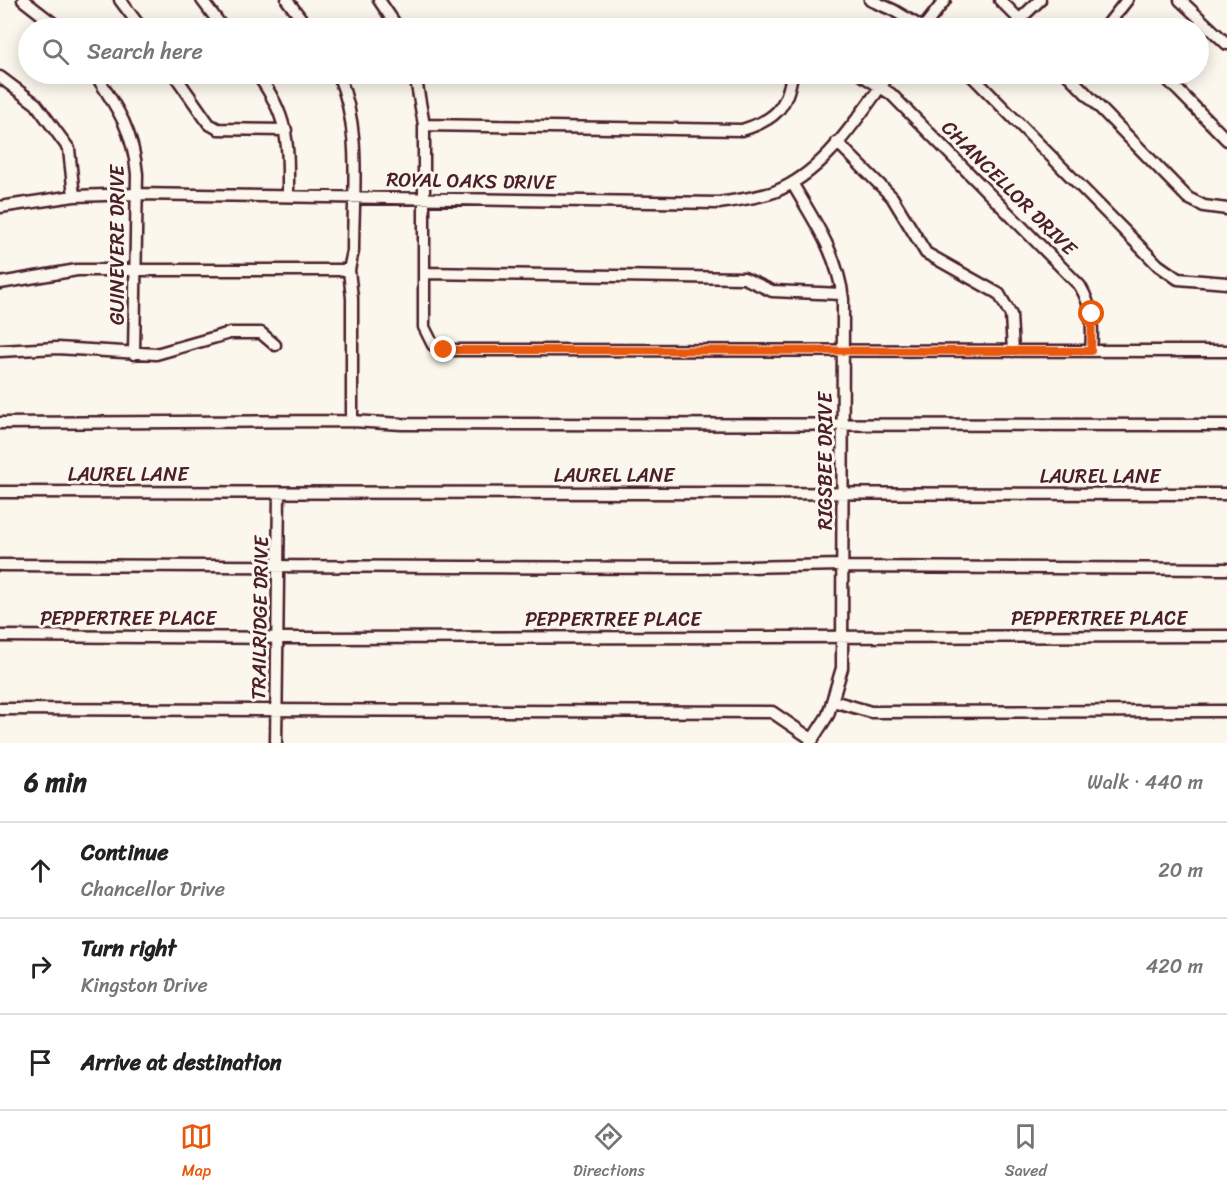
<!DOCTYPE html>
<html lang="en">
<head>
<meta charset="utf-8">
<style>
	body { margin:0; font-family:Sriracha,sans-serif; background:#f6f6f6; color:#222 }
	.stop { position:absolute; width:18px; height:18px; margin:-14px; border:4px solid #ea580c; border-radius:50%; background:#fff }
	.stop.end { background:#ea580c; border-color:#fff; box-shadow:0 2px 6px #0008 }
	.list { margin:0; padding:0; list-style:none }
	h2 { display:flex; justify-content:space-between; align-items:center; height:78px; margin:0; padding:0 24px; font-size:26px }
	h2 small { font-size:20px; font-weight:400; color:#767676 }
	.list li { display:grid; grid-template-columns:39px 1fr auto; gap:18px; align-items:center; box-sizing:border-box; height:96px; padding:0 24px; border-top:2px solid #e0e0e0 }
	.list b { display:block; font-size:22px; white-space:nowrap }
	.list p { margin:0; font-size:20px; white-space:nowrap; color:#767676 }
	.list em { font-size:20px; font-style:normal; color:#767676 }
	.icon { flex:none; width:33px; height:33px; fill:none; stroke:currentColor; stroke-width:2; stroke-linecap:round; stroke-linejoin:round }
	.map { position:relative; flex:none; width:1227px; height:743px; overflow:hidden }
	.search { position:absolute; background:#fff; box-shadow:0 3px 15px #0003; left:18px; right:18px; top:18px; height:66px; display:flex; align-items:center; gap:15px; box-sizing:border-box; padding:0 21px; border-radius:33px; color:#767676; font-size:22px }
	.sheet { height:366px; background:#fff }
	nav { display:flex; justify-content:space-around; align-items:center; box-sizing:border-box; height:84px; border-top:2px solid #e0e0e0; background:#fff; font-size:16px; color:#767676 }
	nav a { display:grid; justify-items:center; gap:3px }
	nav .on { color:#ea580c }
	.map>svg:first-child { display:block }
</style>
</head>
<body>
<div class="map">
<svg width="1227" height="743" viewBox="0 0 1227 743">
	<rect width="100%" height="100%" fill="#fbf7ec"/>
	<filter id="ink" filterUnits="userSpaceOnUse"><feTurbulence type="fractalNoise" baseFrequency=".0167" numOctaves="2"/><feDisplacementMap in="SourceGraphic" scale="12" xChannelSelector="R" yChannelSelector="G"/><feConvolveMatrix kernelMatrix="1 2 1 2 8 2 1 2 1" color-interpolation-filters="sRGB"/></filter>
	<g filter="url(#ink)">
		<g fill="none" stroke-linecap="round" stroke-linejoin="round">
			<g stroke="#4a1f2b" stroke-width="15">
				<path id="minor" d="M 23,0 L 59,28
					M 120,0 L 141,28
					M 202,0 L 223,28
					M 287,0 L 308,28
					M 379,0 L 398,28
					M 870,0 L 893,10 L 923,28 L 945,0
					M 1000,0 L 1028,28
					M 1180,0 L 1227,44
					M 1020,19 L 1040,0
					M 1105,28 L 1127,0
					M 95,74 C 118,109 133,131 137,174 L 134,354
					M 174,74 L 209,124 L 218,129 L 286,130
					M 257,74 C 290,118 288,144 288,196
					M 415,74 L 424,125 L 424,327 L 433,345 L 444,350 L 1227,351
					M 860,74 L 891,94 L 1080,286 C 1093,308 1093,326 1091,351
					M 970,74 L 1158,265 L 1178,279 L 1227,283
					M 1067,74 L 1188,198 L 1204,206 L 1227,209
					M 1162,74 L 1227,140
					M 0,77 L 36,104 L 69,149 L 74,196
					M 424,125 L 742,130 C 775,120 787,108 792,74
					M 837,142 L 892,197 L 926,253 L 999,294 L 1011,315 L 1013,351
					M 792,183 C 814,220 838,255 843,299 L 842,668 L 828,715 L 810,743
					M 0,207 L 74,196 L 136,194 L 719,203 C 738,200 756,198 774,192 C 826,172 858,116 890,74
					M 349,270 L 352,298 L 352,421 L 402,424 L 1227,425
					M 425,273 L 744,278 L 772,291 L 842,294
					M 0,283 L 77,270 L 349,270 L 353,251 C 353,191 362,130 338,74
					M 0,351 L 57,348 L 156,354 L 230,333 L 261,333 L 275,345
					M 0,423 L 352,421
					M 0,492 L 1227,494
					M 0,565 L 695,568 L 843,565
					M 843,567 L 1227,569
					M 0,636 L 308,638 L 1227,636
					M 833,701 L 871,712 L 1227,711
					M 0,709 L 772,712 L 813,740
					M 276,743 L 279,493"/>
			</g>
			<use href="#minor" stroke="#fbf7ec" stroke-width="10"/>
		</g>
	</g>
	<g fill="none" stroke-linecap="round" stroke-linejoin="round" filter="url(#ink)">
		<path stroke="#ea580c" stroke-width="8" d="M 444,350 L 1091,351 L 1092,314"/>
	</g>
	<g text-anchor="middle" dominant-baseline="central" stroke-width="6" stroke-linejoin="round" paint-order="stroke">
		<g font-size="20" fill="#4a1f2b" stroke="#fbf7ec">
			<text transform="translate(471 181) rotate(1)">ROYAL OAKS DRIVE</text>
			<text transform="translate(1009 188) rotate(45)">CHANCELLOR DRIVE</text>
			<text transform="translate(117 245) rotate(-90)">GUINEVERE DRIVE</text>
			<text transform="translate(825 461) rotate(-90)">RIGSBEE DRIVE</text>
			<text x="128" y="474">LAUREL LANE</text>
			<text x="614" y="475">LAUREL LANE</text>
			<text x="1100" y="476">LAUREL LANE</text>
			<text x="128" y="618">PEPPERTREE PLACE</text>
			<text transform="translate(260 618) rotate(-89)">TRAILRIDGE DRIVE</text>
			<text x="1099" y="618">PEPPERTREE PLACE</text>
			<text x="613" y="619">PEPPERTREE PLACE</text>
		</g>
	</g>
</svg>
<div class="stop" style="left:1092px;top:314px"></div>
<div class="stop end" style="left:444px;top:350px"></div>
<div class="search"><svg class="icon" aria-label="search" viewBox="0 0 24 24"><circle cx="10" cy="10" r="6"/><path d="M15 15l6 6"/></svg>Search here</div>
</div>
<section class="sheet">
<h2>6 min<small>Walk · 440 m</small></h2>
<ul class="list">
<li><svg class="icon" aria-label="ahead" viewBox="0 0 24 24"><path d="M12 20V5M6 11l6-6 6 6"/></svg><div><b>Continue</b><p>Chancellor Drive</p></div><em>20 m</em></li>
<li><svg class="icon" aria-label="right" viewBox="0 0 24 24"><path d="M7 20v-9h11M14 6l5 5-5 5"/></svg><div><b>Turn right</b><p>Kingston Drive</p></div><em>420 m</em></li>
<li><svg class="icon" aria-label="arrive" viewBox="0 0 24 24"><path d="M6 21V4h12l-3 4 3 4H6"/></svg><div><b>Arrive at destination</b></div></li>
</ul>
</section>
<nav>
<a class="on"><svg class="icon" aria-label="map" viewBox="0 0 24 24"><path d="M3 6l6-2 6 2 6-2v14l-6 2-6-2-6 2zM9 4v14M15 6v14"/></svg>Map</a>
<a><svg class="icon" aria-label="directions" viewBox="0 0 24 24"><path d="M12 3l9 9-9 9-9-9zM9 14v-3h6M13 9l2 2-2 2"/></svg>Directions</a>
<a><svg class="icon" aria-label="saved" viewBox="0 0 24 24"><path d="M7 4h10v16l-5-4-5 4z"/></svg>Saved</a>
</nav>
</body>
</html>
